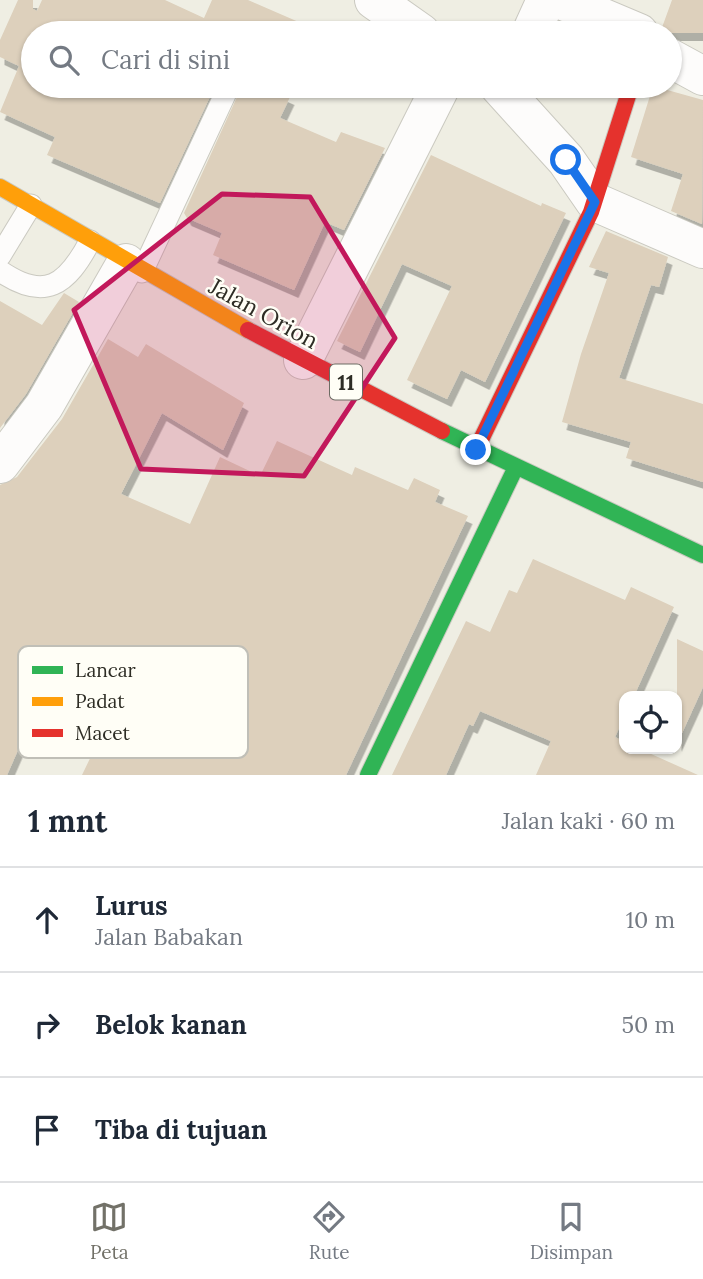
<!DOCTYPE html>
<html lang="id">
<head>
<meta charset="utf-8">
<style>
	body { margin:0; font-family:Lora,serif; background:#f6f6f7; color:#1f2937 }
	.controls { position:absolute; right:21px; bottom:21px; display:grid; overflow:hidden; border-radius:14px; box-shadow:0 2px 5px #0004 }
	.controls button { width:63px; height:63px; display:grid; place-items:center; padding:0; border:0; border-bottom:2px solid #e0e1e3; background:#fff; color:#1f2937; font:35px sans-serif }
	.stop { position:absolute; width:21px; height:21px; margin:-16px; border:5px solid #1a73e8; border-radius:50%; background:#fff }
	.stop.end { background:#1a73e8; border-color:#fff; box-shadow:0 2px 7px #0008 }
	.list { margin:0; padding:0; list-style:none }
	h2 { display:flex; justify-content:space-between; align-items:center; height:91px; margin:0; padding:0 28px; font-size:30px }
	h2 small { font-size:23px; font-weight:400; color:#747a83 }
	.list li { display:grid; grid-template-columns:46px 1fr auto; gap:21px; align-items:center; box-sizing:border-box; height:105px; padding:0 28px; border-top:2px solid #e0e1e3 }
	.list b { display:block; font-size:26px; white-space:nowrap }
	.list p { margin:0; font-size:23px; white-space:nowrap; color:#747a83 }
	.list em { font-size:23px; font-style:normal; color:#747a83 }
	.icon { flex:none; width:38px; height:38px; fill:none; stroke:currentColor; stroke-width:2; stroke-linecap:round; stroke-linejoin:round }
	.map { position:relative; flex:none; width:703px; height:775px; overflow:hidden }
	.search { position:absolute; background:#fff; box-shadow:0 2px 5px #0004; left:21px; right:21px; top:21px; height:77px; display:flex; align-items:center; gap:18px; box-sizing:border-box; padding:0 24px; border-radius:38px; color:#747a83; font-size:26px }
	.sheet { height:406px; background:#fff }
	nav { display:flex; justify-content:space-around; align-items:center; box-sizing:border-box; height:98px; border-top:2px solid #e0e1e3; background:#fff; font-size:19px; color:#747a83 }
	nav a { display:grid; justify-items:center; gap:4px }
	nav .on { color:#727168 }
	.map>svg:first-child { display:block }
</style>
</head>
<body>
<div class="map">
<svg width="703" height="775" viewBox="0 0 703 775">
	<defs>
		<filter id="shadow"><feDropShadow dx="4.5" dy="8" stdDeviation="0" flood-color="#0004"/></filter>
	</defs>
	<rect width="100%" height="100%" fill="#efeee3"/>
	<path fill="#ddd0bc" filter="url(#shadow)" d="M 18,0 L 33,0 L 33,9 L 37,11 L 42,0 L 165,0 L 204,18 L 212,0 L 248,0 L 324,33 L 33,33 L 33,86 L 215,86 L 160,203 L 47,155 L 55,137 L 0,112 L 19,66 L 0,57 L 0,40 Z
		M 672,0 L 703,0 L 703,33 L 660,33 Z
		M 242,86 L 265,86 L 290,97 L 280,118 L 336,142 L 341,132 L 385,148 L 344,230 L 325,222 L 294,290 L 213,255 L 222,233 L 187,218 L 184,213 Z
		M 653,86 L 703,100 L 702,224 L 671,211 L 683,174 L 631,157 Z
		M 431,155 L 541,206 L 542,203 L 566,213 L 485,382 L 461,370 L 447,399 L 407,380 L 452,286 L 402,264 L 360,352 L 337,341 Z
		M 606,231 L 668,257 L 659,287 L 651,285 L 619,378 L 703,404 L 703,482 L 626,458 L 631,442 L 562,422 L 581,354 L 609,273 L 589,267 Z
		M 64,293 L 79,302 L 26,394 L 0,428 L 0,301 L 42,325 Z
		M 108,339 L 138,357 L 146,344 L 244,403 L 223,450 L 162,413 L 121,494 L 190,524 L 220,457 L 260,476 L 277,441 L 352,475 L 355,467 L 408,490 L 414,478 L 440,490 L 435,502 L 468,516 L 346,775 L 82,775 L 96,746 L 32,718 L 7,775 L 0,775 L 0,485 L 17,477 L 62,419 Z
		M 533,559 L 625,600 L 631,587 L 674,607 L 634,696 L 624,696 L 624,717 L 615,737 L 624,742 L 624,749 L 640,749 L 698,775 L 536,775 L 551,741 L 480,711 L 473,726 L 469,724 L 446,775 L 392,775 L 466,621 L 490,632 L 509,590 L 517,593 Z
		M 677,639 L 703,651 L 703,687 L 677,744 Z"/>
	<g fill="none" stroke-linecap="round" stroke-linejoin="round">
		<g stroke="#cac9c0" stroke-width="23">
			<path id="lane" d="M 0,256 L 31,205
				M 0,271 C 45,302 67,285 90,241
				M 142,272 L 229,86"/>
		</g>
		<g stroke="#cac9c0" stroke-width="40">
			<path id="street" d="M 374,0 L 421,33
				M 561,0 L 639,33
				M 531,33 L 546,0
				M 670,58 L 703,76
				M 499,86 L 566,160 L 595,202 L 703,249
				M 303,360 L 441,86
				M 0,464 L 44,406 L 126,263"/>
		</g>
		<g stroke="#cac9c0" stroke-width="18">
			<path id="fast" d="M 442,431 L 703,555
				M 368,775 L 515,469"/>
		</g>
		<g stroke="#cac9c0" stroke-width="18">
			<path id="slow" d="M 0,187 L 248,330"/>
		</g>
		<g stroke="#cac9c0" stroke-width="18">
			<path id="jam" d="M 248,330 L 442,431
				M 476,450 L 591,212 L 631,86"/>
		</g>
		<use href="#lane" stroke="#fdfcfb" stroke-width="21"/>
		<use href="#street" stroke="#fdfcfb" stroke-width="38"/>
		<use href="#fast" stroke="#30b455" stroke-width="16"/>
		<use href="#slow" stroke="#ff9f0a" stroke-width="16"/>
		<use href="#jam" stroke="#e5322d" stroke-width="16"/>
	</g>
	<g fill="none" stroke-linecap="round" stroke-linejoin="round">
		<path stroke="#1a73e8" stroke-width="9" d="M 476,450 L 595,202 L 566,160"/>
	</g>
	<path fill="#c2185b" fill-opacity="0.2" stroke="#c2185b" stroke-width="5" stroke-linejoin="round" d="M 222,194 L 310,197 L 395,338 L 304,476 L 141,469 L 74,310 Z"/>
	<g text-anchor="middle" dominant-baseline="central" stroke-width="5" stroke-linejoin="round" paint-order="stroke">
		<rect fill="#fffef6" stroke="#6d6c64" stroke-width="2" x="330" y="364.5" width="32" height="35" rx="5"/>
		<g font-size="21" font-weight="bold" fill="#2e2d25">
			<text x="346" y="382">11</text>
		</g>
		<g font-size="23" fill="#2e2d25" stroke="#fffef6">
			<text transform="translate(264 313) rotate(29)">Jalan Orion</text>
		</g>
	</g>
	<rect x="18" y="646" width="230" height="112" rx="10" fill="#fffef6" stroke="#c0bfb7" stroke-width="2"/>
	<rect x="32" y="666" width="31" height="8" fill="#30b455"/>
	<rect x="32" y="697" width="31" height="9" fill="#ff9f0a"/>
	<rect x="32" y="729" width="31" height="8" fill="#e5322d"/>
	<g font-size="19" fill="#2e2d25">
		<text x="75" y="677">Lancar</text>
		<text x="75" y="708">Padat</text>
		<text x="75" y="740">Macet</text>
	</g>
</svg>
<div class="controls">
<button><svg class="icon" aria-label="locate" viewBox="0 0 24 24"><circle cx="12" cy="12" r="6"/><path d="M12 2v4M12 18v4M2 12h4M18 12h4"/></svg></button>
</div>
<div class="stop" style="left:566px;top:160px"></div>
<div class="stop end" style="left:476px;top:450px"></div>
<div class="search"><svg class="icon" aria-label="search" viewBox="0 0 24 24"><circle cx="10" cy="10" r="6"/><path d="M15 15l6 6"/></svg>Cari di sini</div>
</div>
<section class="sheet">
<h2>1 mnt<small>Jalan kaki · 60 m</small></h2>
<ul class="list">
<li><svg class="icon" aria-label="ahead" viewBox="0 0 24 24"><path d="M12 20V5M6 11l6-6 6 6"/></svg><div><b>Lurus</b><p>Jalan Babakan</p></div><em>10 m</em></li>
<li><svg class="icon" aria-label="right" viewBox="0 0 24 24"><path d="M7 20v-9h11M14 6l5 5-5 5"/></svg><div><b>Belok kanan</b></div><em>50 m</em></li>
<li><svg class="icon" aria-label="arrive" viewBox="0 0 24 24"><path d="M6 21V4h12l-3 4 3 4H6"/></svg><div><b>Tiba di tujuan</b></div></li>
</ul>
</section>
<nav>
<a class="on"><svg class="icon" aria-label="map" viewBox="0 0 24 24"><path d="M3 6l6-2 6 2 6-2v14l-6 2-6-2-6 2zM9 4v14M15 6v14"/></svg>Peta</a>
<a><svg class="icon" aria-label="directions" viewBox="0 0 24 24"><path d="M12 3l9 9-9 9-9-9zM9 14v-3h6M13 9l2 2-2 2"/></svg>Rute</a>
<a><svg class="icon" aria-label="saved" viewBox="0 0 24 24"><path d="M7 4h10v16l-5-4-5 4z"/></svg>Disimpan</a>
</nav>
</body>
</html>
